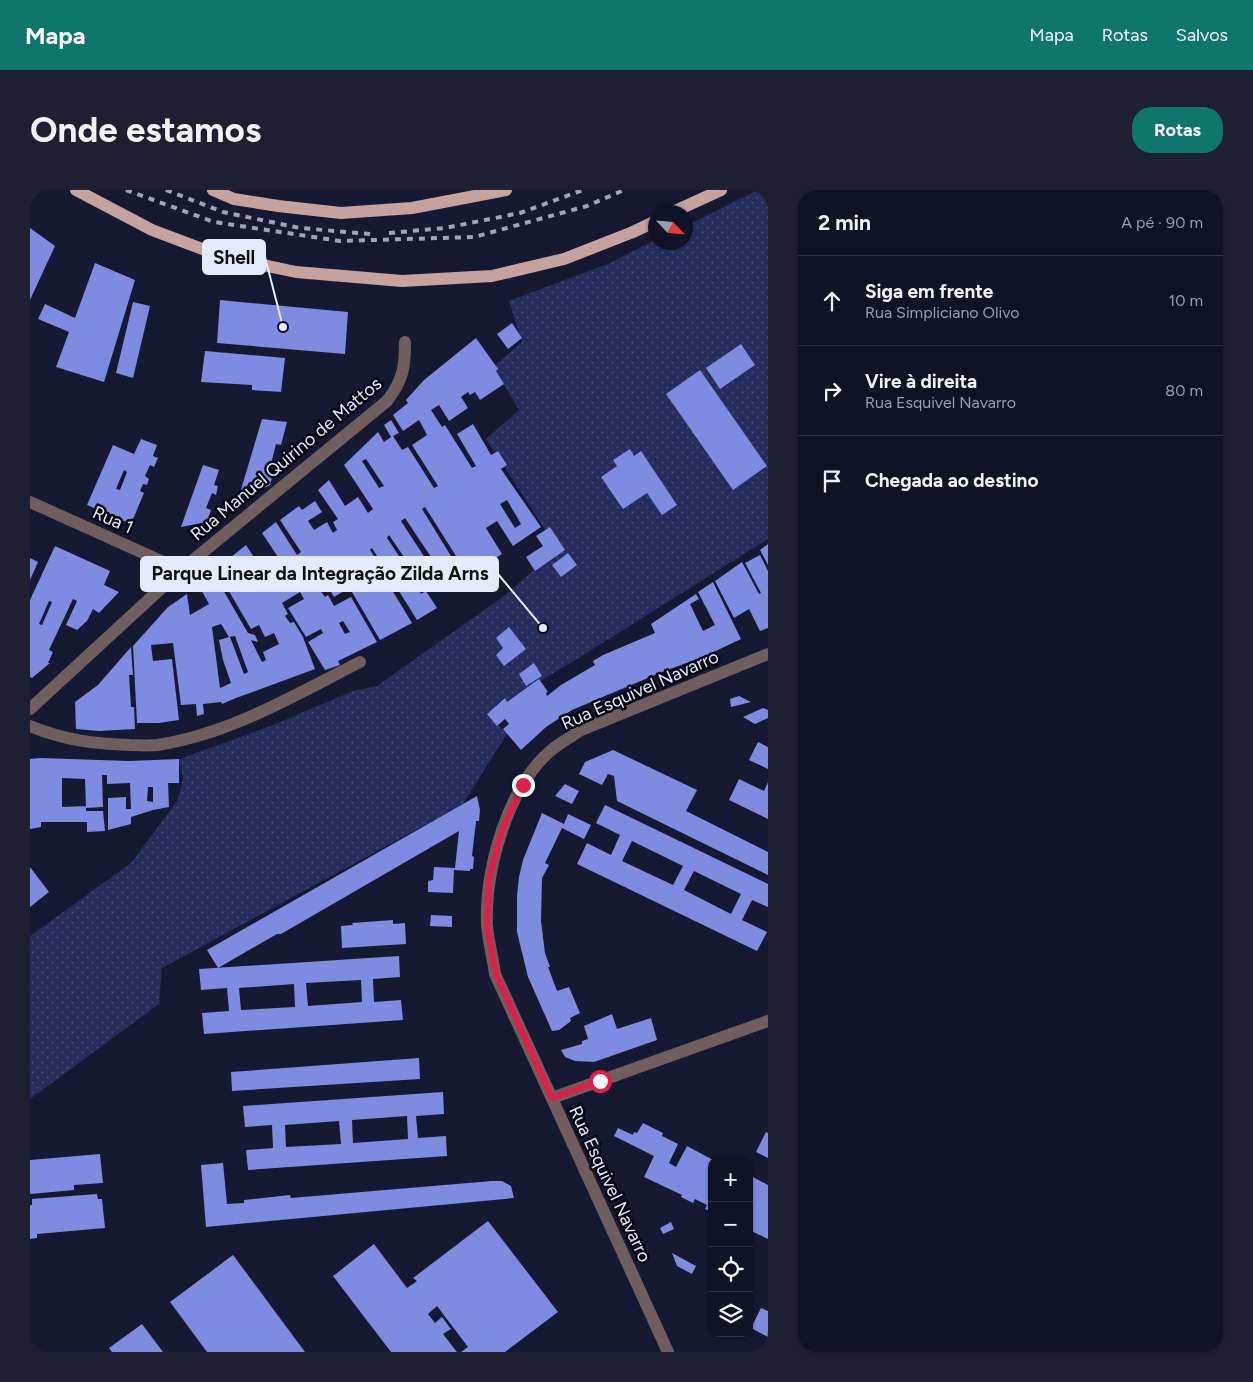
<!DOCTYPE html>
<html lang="pt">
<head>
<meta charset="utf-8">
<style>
	body { margin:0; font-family:Figtree,sans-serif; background:#1e2032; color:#f1f3f6 }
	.controls { position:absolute; right:15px; bottom:15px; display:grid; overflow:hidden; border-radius:10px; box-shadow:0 1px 4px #0004 }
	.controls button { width:45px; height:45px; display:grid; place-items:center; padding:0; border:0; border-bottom:1px solid #303243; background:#101326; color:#f1f3f6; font:25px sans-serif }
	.compass { position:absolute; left:618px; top:15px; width:45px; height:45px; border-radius:50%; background:#101326; box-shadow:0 1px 4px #0004; rotate:116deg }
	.stop { position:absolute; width:15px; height:15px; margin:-11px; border:4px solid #e11d48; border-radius:50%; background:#fff }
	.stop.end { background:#e11d48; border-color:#fff; box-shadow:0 1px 5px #0008 }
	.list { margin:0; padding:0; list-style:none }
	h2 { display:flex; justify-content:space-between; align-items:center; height:65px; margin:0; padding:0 20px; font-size:21px }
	h2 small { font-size:16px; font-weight:400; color:#9c9ea7 }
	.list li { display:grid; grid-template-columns:32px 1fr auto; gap:15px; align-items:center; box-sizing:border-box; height:90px; padding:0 20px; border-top:1px solid #303243 }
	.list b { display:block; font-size:19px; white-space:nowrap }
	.list p { margin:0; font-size:16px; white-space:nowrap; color:#9c9ea7 }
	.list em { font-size:16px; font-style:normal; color:#9c9ea7 }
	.icon { flex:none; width:28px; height:28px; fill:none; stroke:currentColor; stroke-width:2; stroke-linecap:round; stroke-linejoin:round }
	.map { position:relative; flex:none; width:738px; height:1162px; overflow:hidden; border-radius:20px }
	header { display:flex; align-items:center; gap:30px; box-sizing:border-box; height:70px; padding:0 25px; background:#0f766e; color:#fff }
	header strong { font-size:24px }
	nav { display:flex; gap:28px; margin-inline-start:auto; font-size:18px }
	.intro { display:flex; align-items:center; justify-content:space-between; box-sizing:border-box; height:120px; padding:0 30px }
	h1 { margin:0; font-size:35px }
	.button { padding:12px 22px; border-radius:20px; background:#0f766e; color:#fff; font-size:18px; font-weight:700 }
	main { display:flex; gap:30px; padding:0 30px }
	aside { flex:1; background:#101326; border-radius:20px; box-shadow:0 1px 4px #0004 }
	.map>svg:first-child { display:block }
</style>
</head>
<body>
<header>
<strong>Mapa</strong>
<nav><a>Mapa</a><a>Rotas</a><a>Salvos</a></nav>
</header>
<div class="intro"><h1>Onde estamos</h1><a class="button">Rotas</a></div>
<main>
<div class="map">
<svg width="738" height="1162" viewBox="0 0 738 1162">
	<defs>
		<pattern id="green-dots" width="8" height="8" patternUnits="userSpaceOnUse" patternTransform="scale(1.25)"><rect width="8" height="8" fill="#262c5b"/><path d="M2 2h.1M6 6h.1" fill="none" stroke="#454b73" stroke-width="1.8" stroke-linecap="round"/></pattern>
	</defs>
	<rect width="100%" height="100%" fill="#151932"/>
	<path fill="url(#green-dots)" d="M 728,0 L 738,0 L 738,349 L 547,469 L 457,523 L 477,544 L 432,615 L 132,778 L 129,814 L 0,909 L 0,746 L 101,673 L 148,610 L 153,588 L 149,569 L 241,536 L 323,501 L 347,496 L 474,406 L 528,359 L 456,249 L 489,220 L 463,177 L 492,152 L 479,111 L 580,73 L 625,50 L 626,52 L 656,52 L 656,36 Z"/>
	<path fill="#7d8be0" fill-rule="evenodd" d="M 0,38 L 25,56 L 0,110 Z
		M 65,73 L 105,90 L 74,192 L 26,177 L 39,142 L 8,129 L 15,114 L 45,128 Z
		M 190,110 L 318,122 L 315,164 L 187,153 Z
		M 103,112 L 120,116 L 103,188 L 86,183 Z
		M 482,133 L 492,148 L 478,159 L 467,144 Z
		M 446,148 L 468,179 L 466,181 L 474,194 L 450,210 L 445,202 L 440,205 L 438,202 L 431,207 L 438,218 L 419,231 L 409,215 L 401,220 L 412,237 L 415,235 L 442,278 L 446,276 L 427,244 L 443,234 L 461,265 L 468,261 L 477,275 L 471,279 L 511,337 L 483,356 L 467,331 L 456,338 L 472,364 L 438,385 L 395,317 L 392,319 L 437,392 L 423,400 L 375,328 L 371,331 L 399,374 L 385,384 L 391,393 L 387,396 L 391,404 L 396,401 L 407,418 L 387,430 L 342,358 L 340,360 L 351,377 L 336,387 L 325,369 L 308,379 L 319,398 L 304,407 L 283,371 L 279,373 L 292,396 L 289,399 L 295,407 L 298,405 L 304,416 L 321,407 L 347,452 L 308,471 L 310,475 L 295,480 L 278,452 L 293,443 L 291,439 L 276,447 L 258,418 L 274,409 L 270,402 L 252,413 L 258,424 L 255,426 L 260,433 L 264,432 L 273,447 L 285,479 L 206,508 L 192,514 L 191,512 L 173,514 L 174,524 L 167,526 L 166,514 L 151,515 L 143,453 L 121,455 L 123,471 L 142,469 L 149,530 L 129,533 L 107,533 L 103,456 L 138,417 L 157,404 L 160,425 L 179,414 L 169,396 L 185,386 L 218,443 L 225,445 L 228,452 L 221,450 L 232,472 L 236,470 L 233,462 L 249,454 L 244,443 L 235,447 L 229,435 L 221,439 L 186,379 L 216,355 L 231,378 L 248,367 L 232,343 L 246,332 L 267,365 L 271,362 L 250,330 L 269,316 L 272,320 L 285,311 L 292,322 L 278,331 L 284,340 L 297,332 L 303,343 L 307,340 L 303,332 L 308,329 L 288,300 L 299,290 L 315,316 L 328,307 L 338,323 L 343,319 L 314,275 L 348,242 L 354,252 L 361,247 L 354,235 L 361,230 L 369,243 L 363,246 L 372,260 L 378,257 L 404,298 L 408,296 L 382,255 L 397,245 L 389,230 L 373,241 L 363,225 L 378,213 L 376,210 L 394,190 ZM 336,269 L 354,296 L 349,298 L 332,271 ZM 477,310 L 491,334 L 485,338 L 470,314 ZM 359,345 L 374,367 L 371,369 L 357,348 ZM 313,431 L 320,442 L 315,444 L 309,433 ZM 191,434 L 199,447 L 189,450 L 193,470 L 201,493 L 190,498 L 182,437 ZM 205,446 L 218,482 L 214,484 L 200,447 L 199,447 Z
		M 711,154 L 725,175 L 690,199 L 676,178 Z
		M 175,161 L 255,168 L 251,202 L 222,200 L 222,195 L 171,192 Z
		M 670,180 L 737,276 L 703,300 L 636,204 Z
		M 232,229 L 257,232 L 251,255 L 246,254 L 239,282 L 243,283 L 240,295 L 207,313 Z
		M 111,249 L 127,255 L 123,266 L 128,268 L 124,277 L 120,275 L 115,286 L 119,289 L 117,295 L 113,294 L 110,301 L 114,303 L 101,334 L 57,315 L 83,255 L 104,264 ZM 94,280 L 97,282 L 90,300 L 86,299 Z
		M 600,259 L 604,266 L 611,261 L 647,315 L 632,325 L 617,303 L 593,319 L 571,287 L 587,276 L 583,270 Z
		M 173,275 L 189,280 L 184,295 L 188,296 L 186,305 L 182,303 L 176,318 L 181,320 L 177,332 L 151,337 Z
		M 520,337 L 535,360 L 505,381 L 496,367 L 513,356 L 506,346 Z
		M 738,354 L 738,375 L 730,360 Z
		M 25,356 L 80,381 L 74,395 L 89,402 L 69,423 L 63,419 L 57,431 L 47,440 L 36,435 L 47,411 L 43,409 L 19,460 L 23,462 L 18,473 L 20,473 L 2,488 L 0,487 L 0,410 ZM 19,411 L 22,412 L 12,435 L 9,434 Z
		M 538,363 L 547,375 L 531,387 L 522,375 Z
		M 730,365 L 738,381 L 738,438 L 730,441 L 719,419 L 704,428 L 685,391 L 712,372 L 729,404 L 731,403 L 715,373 Z
		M 0,368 L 8,372 L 0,390 Z
		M 353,385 L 382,433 L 350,450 L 319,397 L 336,387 L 340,393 Z
		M 683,392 L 711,449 L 673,467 L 632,482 L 542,520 L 516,537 L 491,560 L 473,539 L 479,534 L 475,529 L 467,536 L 457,524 L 475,508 L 477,512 L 509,489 L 518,502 L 516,503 L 517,506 L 531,495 L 565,475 L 563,471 L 573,465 L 625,443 L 621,434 L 666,404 L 669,409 L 660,414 L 673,441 L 685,435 L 668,402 Z
		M 479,437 L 496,459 L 474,476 L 466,465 L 473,458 L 466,448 Z
		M 101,457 L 103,485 L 99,485 L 101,517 L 104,517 L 105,539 L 69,541 L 46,539 L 45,512 L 68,495 Z
		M 504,473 L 512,486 L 496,496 L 489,484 Z
		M 709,506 L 721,512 L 701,517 L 700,509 Z
		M 733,518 L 738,520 L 738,528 L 725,534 L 713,527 Z
		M 728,552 L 738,557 L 738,579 L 719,570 Z
		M 583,560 L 667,600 L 656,621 L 738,662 L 738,685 L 587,611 L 584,586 L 578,584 L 572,595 L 549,584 L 555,572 Z
		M 11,568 L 99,571 L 149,569 L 149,593 L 138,593 L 139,617 L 123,620 L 101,627 L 101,634 L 78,640 L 78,608 L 96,607 L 96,619 L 101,619 L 100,593 L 77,594 L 77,585 L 72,585 L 73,617 L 56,618 L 55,589 L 32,588 L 32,617 L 56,616 L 56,621 L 73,621 L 75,641 L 57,642 L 57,632 L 11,632 L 11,637 L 0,639 L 0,569 ZM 118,597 L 123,597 L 123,612 L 117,611 Z
		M 709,589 L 734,601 L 738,592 L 738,629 L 699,610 Z
		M 535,594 L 549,601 L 542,614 L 525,606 Z
		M 447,606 L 450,620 L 449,631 L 446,631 L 442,666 L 444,667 L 443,679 L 440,679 L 440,681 L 424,680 L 423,703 L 398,702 L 398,691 L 403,690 L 404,677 L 425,678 L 429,641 L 251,744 L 247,744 L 188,778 L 177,760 Z
		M 575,615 L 738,694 L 738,717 L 722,710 L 712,730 L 737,742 L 727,761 L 547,674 L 557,653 L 581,665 L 590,645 L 566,633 ZM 602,651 L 653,676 L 643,695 L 592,671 ZM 664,681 L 711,704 L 701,724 L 654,700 Z
		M 512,623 L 534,634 L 538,624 L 561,635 L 554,649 L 532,638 L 515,673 L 519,675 L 512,688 L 511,731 L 515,763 L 520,777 L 518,777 L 527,801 L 539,797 L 550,823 L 540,828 L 541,831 L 529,840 L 522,841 L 498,787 L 487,742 L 487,706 L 489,687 L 493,670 Z
		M 0,677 L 19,702 L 0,717 Z
		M 401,725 L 422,726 L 422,737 L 400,736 Z
		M 363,730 L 363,734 L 375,733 L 376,754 L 312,758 L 311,736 L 323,735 L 322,733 Z
		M 369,766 L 370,787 L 343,789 L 344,812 L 371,810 L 373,830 L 174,844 L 172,823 L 199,821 L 197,798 L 171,800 L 169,779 ZM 331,790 L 332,812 L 278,816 L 276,793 ZM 264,794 L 265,817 L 211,820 L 209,798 Z
		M 582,824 L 587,839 L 621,828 L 627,850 L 564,872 L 545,871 L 535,867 L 531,860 L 552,854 L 552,851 L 558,849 L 554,836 Z
		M 389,868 L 390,889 L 202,901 L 201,882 Z
		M 413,902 L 414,924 L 386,926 L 388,948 L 416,946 L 417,966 L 218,980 L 216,960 L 243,958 L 242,935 L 215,937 L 213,916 ZM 377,926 L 378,949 L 323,953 L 322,930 ZM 309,931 L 311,954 L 256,957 L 255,935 Z
		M 613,933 L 633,943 L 632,946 L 648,954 L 639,973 L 646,977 L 657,956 L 685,971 L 682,971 L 682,1022 L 675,1019 L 677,1015 L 665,1009 L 663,1013 L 651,1007 L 652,1005 L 614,987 L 624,966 L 584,946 L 588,938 L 603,945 L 604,942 L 607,943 Z
		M 736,942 L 738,943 L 738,968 L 726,962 Z
		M 70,964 L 73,993 L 44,995 L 44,1000 L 0,1004 L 0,970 Z
		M 193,973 L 197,1014 L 214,1013 L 214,1010 L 260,1005 L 261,1008 L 462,991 L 472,991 L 481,996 L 484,1008 L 176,1037 L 171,975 Z
		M 719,985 L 738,995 L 738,1049 L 719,1040 Z
		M 67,1004 L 68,1009 L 72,1009 L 75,1038 L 7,1044 L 7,1048 L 0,1049 L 0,1015 L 2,1015 L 2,1009 Z
		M 458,1031 L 528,1122 L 475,1162 L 431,1162 L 438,1157 L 407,1116 L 398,1124 L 405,1133 L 412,1127 L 421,1139 L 413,1144 L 427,1162 L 361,1162 L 303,1086 L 344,1054 L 377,1098 L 387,1091 L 383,1088 Z
		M 641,1032 L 644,1039 L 633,1044 L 630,1038 Z
		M 642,1063 L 666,1076 L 662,1084 L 647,1076 Z
		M 203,1065 L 275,1162 L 177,1162 L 140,1112 Z
		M 731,1118 L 738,1121 L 738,1147 L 721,1138 Z
		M 112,1134 L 133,1162 L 82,1162 L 79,1158 Z"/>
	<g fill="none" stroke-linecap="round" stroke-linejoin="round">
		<path stroke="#6f5e5d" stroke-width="12" d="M 0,312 L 151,380
			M 0,519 L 151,380 L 357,211 C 373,190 375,178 375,152
			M 0,536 C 34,550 64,554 100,555 C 109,555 118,556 127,555 C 200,544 265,505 330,472
			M 522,908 L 738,831
			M 638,1162 L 465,784 C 463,768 458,751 457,735 C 455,679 478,594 524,558 C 532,552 541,547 549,541 L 738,464"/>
		<path stroke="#c6a29f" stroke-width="12" d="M 46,0 L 122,40 L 191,66 L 266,82 L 372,91 L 462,86 L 534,69 L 603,42 L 626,31
			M 183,0 L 204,9 L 248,16 L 311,23 L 382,18 L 476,0
			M 643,22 L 691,0"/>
		<path stroke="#9fa4b8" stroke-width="4" stroke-dasharray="6 6" stroke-linecap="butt" d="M 96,0 L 184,32 L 310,51 L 444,47 L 557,16 L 594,0
			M 136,0 L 193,22 L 270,38 L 341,44
			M 359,43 L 415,38 L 490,23 L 553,0"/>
	</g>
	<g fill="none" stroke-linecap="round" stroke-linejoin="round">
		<path stroke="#e11d48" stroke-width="6" d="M 493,595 L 472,640 L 459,688 L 457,736 L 466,784 L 522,908 L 570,891"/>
	</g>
	<g text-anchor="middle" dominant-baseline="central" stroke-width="5" stroke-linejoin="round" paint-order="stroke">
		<g font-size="18" fill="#e5eafc" stroke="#040510">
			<text transform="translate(256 269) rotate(-40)">Rua Manuel Quirino de Mattos</text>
			<text transform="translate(83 330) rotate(24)">Rua 1</text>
			<text transform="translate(610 500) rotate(-24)">Rua Esquivel Navarro</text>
			<text transform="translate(580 994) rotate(65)">Rua Esquivel Navarro</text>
		</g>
	</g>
	<path fill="none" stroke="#e5eafc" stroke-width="2" d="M253 137L235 67M513 438L468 384"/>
	<g fill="#e5eafc" stroke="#040510" stroke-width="2">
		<circle cx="253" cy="137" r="5"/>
		<circle cx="513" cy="438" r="5"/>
	</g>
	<g fill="#e5eafc" stroke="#e5eafc" stroke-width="2">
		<rect x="173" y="50" width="62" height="34" rx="5"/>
		<rect x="111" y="367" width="357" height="34" rx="5"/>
	</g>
	<g font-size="19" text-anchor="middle" font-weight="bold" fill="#111">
		<text x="204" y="74">Shell</text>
		<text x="290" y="390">Parque Linear da Integração Zilda Arns</text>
	</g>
</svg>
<div class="controls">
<button>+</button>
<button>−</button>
<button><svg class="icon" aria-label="locate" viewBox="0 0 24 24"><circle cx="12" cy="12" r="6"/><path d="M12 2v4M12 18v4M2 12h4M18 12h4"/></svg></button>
<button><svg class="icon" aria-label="layers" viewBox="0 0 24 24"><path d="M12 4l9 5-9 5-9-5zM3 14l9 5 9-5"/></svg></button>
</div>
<svg class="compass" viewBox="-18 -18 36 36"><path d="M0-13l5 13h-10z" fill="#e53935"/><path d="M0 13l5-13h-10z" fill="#9c9ea7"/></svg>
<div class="stop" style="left:570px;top:891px"></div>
<div class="stop end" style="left:493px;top:595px"></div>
</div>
<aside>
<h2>2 min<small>A pé · 90 m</small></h2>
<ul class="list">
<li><svg class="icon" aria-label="ahead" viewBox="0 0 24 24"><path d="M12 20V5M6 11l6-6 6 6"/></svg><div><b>Siga em frente</b><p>Rua Simpliciano Olivo</p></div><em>10 m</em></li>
<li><svg class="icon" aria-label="right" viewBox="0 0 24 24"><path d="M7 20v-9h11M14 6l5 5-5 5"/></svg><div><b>Vire à direita</b><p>Rua Esquivel Navarro</p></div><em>80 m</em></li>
<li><svg class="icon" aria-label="arrive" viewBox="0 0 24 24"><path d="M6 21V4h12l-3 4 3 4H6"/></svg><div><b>Chegada ao destino</b></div></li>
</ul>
</aside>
</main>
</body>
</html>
